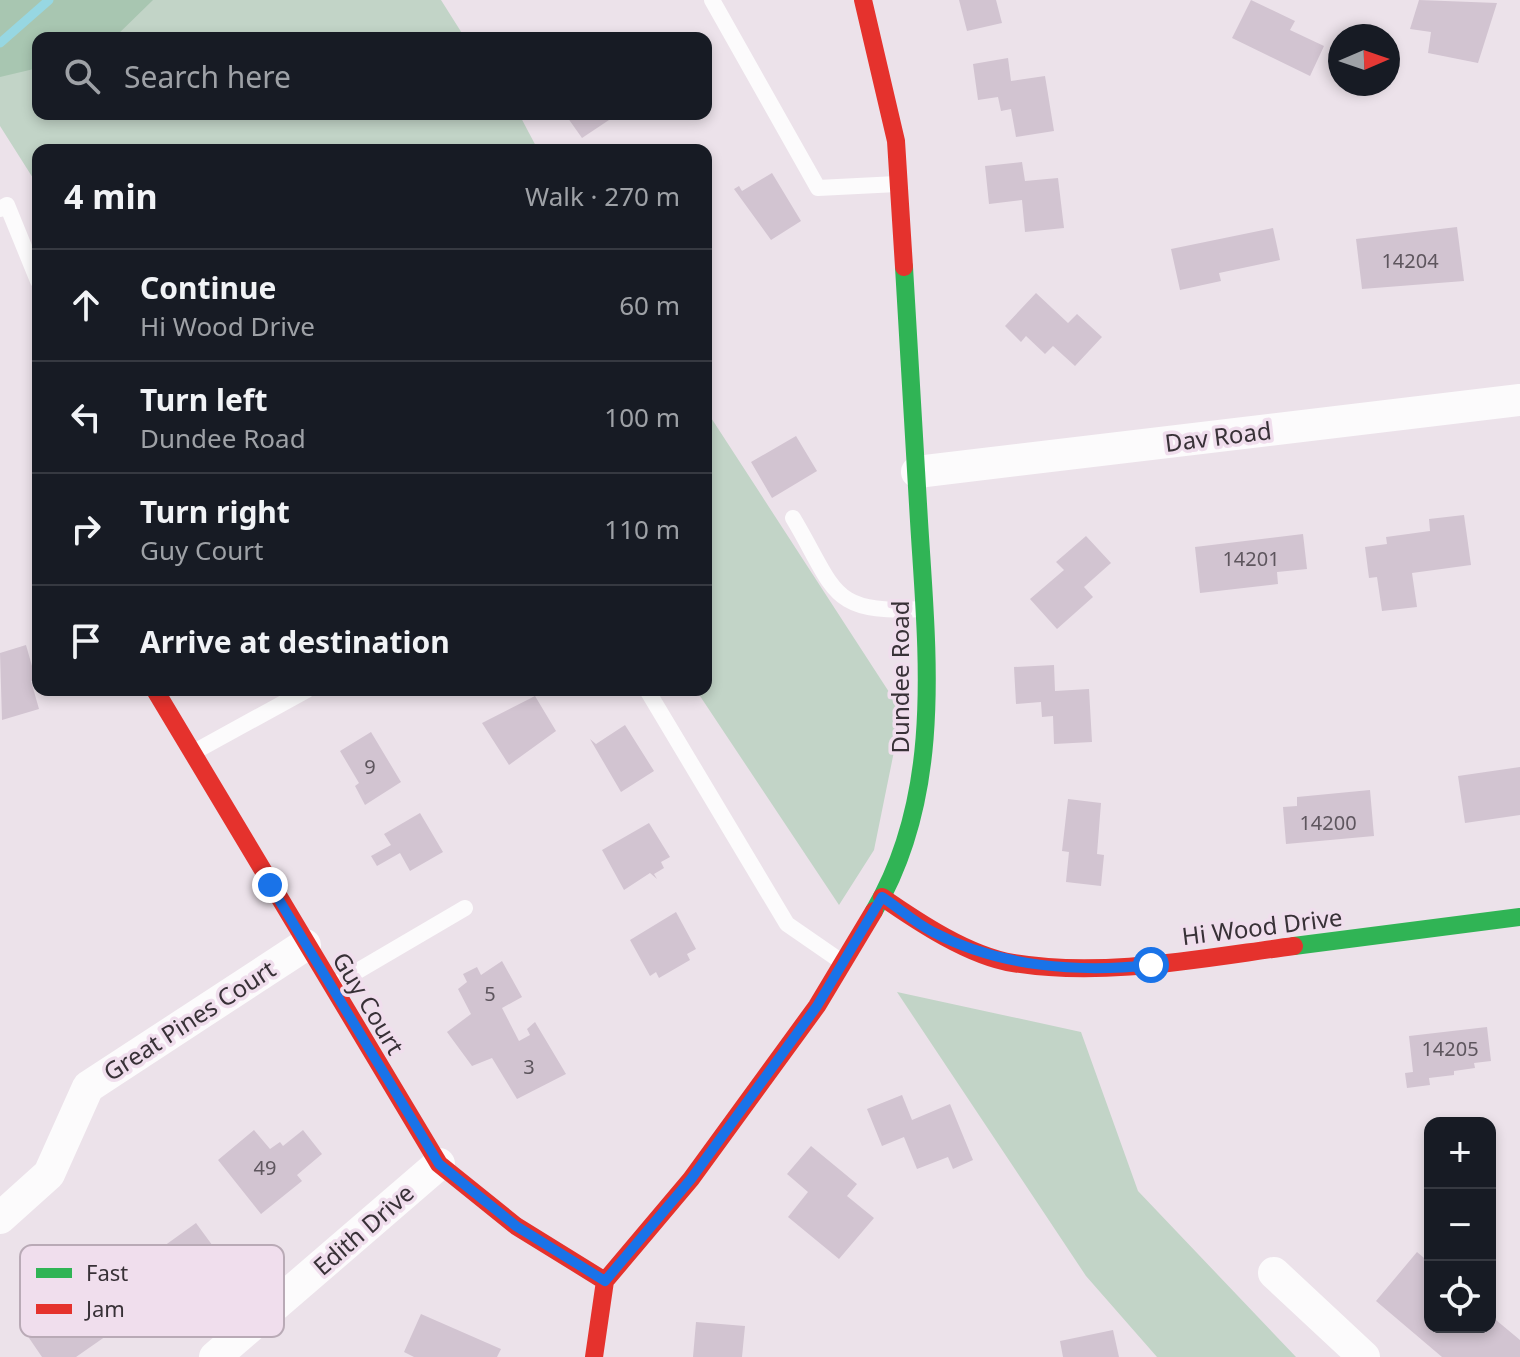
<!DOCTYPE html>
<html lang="en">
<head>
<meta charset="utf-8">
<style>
	body { margin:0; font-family:"Noto Sans",sans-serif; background:#20242c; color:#f1f3f6 }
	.controls { position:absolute; right:24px; bottom:24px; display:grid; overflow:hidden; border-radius:16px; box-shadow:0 4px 12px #0003 }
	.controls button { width:72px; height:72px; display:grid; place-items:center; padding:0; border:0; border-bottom:2px solid #363941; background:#171b24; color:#f1f3f6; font:40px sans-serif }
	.compass { position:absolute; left:1328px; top:24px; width:72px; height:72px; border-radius:50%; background:#171b24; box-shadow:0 4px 12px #0003; rotate:88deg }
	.stop { position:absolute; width:24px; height:24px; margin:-18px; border:6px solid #1a73e8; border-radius:50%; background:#fff }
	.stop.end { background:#1a73e8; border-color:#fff; box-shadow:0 2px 8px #0008 }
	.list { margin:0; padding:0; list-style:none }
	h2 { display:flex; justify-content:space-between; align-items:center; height:104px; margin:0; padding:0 32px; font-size:34px }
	h2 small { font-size:26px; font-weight:400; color:#9ea1a6 }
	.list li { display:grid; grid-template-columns:52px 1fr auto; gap:24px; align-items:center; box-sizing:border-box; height:112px; padding:0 32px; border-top:2px solid #363941 }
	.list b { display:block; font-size:30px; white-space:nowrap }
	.list p { margin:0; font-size:26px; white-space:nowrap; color:#9ea1a6 }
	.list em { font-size:26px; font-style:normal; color:#9ea1a6 }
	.icon { flex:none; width:44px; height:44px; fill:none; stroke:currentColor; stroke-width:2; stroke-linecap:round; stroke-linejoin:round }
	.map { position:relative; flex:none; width:1520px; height:1357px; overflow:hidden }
	.search { position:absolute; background:#171b24; box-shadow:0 4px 12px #0003; left:32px; top:32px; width:680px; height:88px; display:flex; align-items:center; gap:20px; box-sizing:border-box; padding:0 28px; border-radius:16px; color:#9ea1a6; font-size:30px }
	.panel { position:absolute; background:#171b24; box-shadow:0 4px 12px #0003; left:32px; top:144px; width:680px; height:552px; border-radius:16px }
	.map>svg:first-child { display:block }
</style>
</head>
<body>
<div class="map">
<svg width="1520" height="1357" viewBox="0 0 1520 1357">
	<rect width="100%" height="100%" fill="#ece2ea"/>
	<path fill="#c2d4c7" d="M 0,0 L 441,0 L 465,38 L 38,38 L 38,114 L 519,114 L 538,150 L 38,150 L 38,186 L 0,126 Z
		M 706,410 L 902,712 L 874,850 L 839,905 L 696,690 L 706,690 Z
		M 897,992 L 1081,1032 L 1138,1191 L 1296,1357 L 1157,1357 L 1086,1276 Z"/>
	<path fill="#a8c6b1" d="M 0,0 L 153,0 L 114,38 L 38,38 L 38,68 L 0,77 Z"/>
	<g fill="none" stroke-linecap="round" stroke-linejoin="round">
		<path stroke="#97d7e2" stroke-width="9" d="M 0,43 L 49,0"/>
	</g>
	<path fill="#d2c4d1" d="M 959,0 L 996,0 L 1002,23 L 967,31 Z
		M 1251,0 L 1295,21 L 1290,30 L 1324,46 L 1310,76 L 1232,38 Z
		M 1419,0 L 1497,3 L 1478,63 L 1428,53 L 1431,32 L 1410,29 Z
		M 1008,58 L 1011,81 L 1045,76 L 1054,131 L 1016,137 L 1011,109 L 1001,111 L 998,97 L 978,100 L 973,64 Z
		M 565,114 L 618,114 L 582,138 Z
		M 1022,162 L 1025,181 L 1058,178 L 1064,228 L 1025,232 L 1022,200 L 989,204 L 985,166 Z
		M 772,173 L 801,221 L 771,240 L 734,189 L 739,186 L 742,191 Z
		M 1457,227 L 1464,281 L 1362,289 L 1356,239 Z
		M 1273,228 L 1280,260 L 1219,273 L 1221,281 L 1180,290 L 1171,249 Z
		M 1036,293 L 1068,323 L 1077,314 L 1102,337 L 1075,366 L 1053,346 L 1045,354 L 1026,336 L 1021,342 L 1005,326 Z
		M 796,436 L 817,471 L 772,498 L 751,462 Z
		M 1464,515 L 1471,565 L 1412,573 L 1417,607 L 1382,611 L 1377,577 L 1369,578 L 1365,547 L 1387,544 L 1386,537 L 1430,531 L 1429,519 Z
		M 1303,534 L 1307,569 L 1277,572 L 1278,584 L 1200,593 L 1195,547 Z
		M 1086,536 L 1111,563 L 1084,587 L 1093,597 L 1057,629 L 1030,599 L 1064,570 L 1056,562 Z
		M 26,645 L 36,680 L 31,681 L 39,709 L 2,720 L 0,653 Z
		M 1054,665 L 1055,691 L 1089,689 L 1092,742 L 1054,744 L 1053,716 L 1042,717 L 1041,702 L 1016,704 L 1014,667 Z
		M 535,696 L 556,731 L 509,765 L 482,723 Z
		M 625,725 L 654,771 L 621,792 L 590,739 L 596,744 Z
		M 371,732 L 401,782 L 365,805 L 355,786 L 359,783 L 340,751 Z
		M 1520,767 L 1520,815 L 1465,823 L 1458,776 Z
		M 1370,790 L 1374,836 L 1286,844 L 1283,807 L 1297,806 L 1297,797 Z
		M 1068,799 L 1101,803 L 1097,854 L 1104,855 L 1101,886 L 1066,882 L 1069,852 L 1062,851 Z
		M 420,813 L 443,852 L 410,871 L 400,853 L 377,866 L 371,856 L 391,845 L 384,834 Z
		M 649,823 L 670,857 L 661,862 L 664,868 L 654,874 L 657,879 L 650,873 L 624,890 L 602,850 Z
		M 676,912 L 696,949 L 687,954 L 690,960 L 659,978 L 656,972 L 650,976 L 630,940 Z
		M 502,961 L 522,997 L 502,1008 L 519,1041 L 530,1035 L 527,1029 L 535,1022 L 566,1074 L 517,1099 L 492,1058 L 472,1066 L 447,1032 L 471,1014 L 458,989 L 467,982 L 463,974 L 477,967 L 481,975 Z
		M 1487,1027 L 1491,1061 L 1474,1063 L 1475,1068 L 1454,1071 L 1454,1075 L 1429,1078 L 1430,1085 L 1407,1088 L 1405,1073 L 1413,1072 L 1409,1036 Z
		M 902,1095 L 912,1120 L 950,1104 L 973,1160 L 953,1169 L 948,1157 L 917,1169 L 904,1137 L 882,1146 L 867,1109 Z
		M 254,1130 L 270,1149 L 280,1142 L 283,1146 L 303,1130 L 322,1154 L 297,1175 L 302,1181 L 261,1214 L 218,1160 Z
		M 811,1146 L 857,1184 L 847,1196 L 874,1218 L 839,1259 L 788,1217 L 808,1192 L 787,1174 Z
		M 196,1223 L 218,1253 L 154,1300 L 132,1269 Z
		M 1417,1252 L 1430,1263 L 1430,1327 L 1490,1327 L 1490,1315 L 1520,1340 L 1520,1357 L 1442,1357 L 1376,1301 Z
		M 94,1292 L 119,1327 L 76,1357 L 42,1357 L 29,1338 Z
		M 421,1314 L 501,1349 L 497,1357 L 414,1357 L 404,1352 Z
		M 696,1322 L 745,1326 L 742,1357 L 693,1357 Z
		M 1113,1330 L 1119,1357 L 1063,1357 L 1060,1341 Z"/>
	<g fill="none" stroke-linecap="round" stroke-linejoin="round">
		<path stroke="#fcfbfc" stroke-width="16" d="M 712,0 L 818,188 L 897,184
			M 0,209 L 7,205 L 38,281
			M 793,518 C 837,592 829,614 923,609
			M 647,690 L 787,924 L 842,962
			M 194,752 L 307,690
			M 332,986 L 465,908"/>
		<path stroke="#fcfbfc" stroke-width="32" d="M 917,472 L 1520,400
			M 0,1218 L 49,1174 L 88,1087 L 305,945
			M 1274,1273 L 1364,1357
			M 215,1357 L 439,1164"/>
		<path stroke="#30b455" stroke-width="18" d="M 874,911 C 944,793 927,652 919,521 C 914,436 909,351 904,267
			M 1294,946 L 1520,917"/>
		<path stroke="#e5322d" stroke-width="18" d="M 863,0 L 896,141 L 904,267
			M 155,690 L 439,1164 L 516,1226 L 605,1281
			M 882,897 C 918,922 969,956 1013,963 C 1104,978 1203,958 1294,946
			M 594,1357 L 605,1281 L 691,1179 L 817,1006 L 874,911"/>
	</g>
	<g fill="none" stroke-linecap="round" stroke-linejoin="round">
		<path stroke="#1a73e8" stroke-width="10" d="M 270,885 L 439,1164 L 516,1226 L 605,1281 L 691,1179 L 817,1006 L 882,897 C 899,908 915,923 933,932 C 999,967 1078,973 1151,965"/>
	</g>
	<g text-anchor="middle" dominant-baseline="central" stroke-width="7" stroke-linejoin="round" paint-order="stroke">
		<g font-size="20" fill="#5e565e">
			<text x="1410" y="260">14204</text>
			<text x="1251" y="558">14201</text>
			<text x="370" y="766">9</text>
			<text x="1328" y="822">14200</text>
			<text x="490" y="993">5</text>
			<text x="1450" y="1048">14205</text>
			<text x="529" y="1066">3</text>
			<text x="265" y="1167">49</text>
		</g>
		<g font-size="24" fill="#383137" stroke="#f0deed">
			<text transform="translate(1218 436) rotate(-7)">Dav Road</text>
			<text transform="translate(899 677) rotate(-90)">Dundee Road</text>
			<text transform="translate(1262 926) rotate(-7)">Hi Wood Drive</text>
			<text transform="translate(369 1003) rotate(59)">Guy Court</text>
			<text transform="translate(189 1020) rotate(-33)">Great Pines Court</text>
			<text transform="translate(363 1229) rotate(-41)">Edith Drive</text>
		</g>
	</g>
	<rect x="20" y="1245" width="264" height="92" rx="12" fill="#f0deed" stroke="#b9aab6" stroke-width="2"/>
	<rect x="36" y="1268" width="36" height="10" fill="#30b455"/>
	<rect x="36" y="1304" width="36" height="10" fill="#e5322d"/>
	<g font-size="22" fill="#383137">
		<text x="86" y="1281">Fast</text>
		<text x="86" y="1317">Jam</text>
	</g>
</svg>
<div class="controls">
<button>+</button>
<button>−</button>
<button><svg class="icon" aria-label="locate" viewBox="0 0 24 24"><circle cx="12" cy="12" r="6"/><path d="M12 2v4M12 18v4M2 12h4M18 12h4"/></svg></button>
</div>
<svg class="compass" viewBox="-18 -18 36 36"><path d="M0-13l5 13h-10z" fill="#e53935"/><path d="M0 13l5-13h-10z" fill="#9ea1a6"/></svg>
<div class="stop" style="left:1151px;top:965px"></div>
<div class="stop end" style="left:270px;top:885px"></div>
<div class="search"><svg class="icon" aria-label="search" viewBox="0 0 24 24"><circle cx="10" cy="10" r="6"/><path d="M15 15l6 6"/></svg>Search here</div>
<section class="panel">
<h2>4 min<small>Walk · 270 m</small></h2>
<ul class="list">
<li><svg class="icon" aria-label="ahead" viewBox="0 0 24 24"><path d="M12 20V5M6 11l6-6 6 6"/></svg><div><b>Continue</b><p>Hi Wood Drive</p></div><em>60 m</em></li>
<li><svg class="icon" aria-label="left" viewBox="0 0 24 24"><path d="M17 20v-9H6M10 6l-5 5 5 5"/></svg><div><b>Turn left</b><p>Dundee Road</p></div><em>100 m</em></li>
<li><svg class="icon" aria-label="right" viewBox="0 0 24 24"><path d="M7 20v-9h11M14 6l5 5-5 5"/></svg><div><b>Turn right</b><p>Guy Court</p></div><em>110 m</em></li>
<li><svg class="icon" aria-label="arrive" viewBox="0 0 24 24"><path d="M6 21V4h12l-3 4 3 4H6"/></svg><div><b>Arrive at destination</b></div></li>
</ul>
</section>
</div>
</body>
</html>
